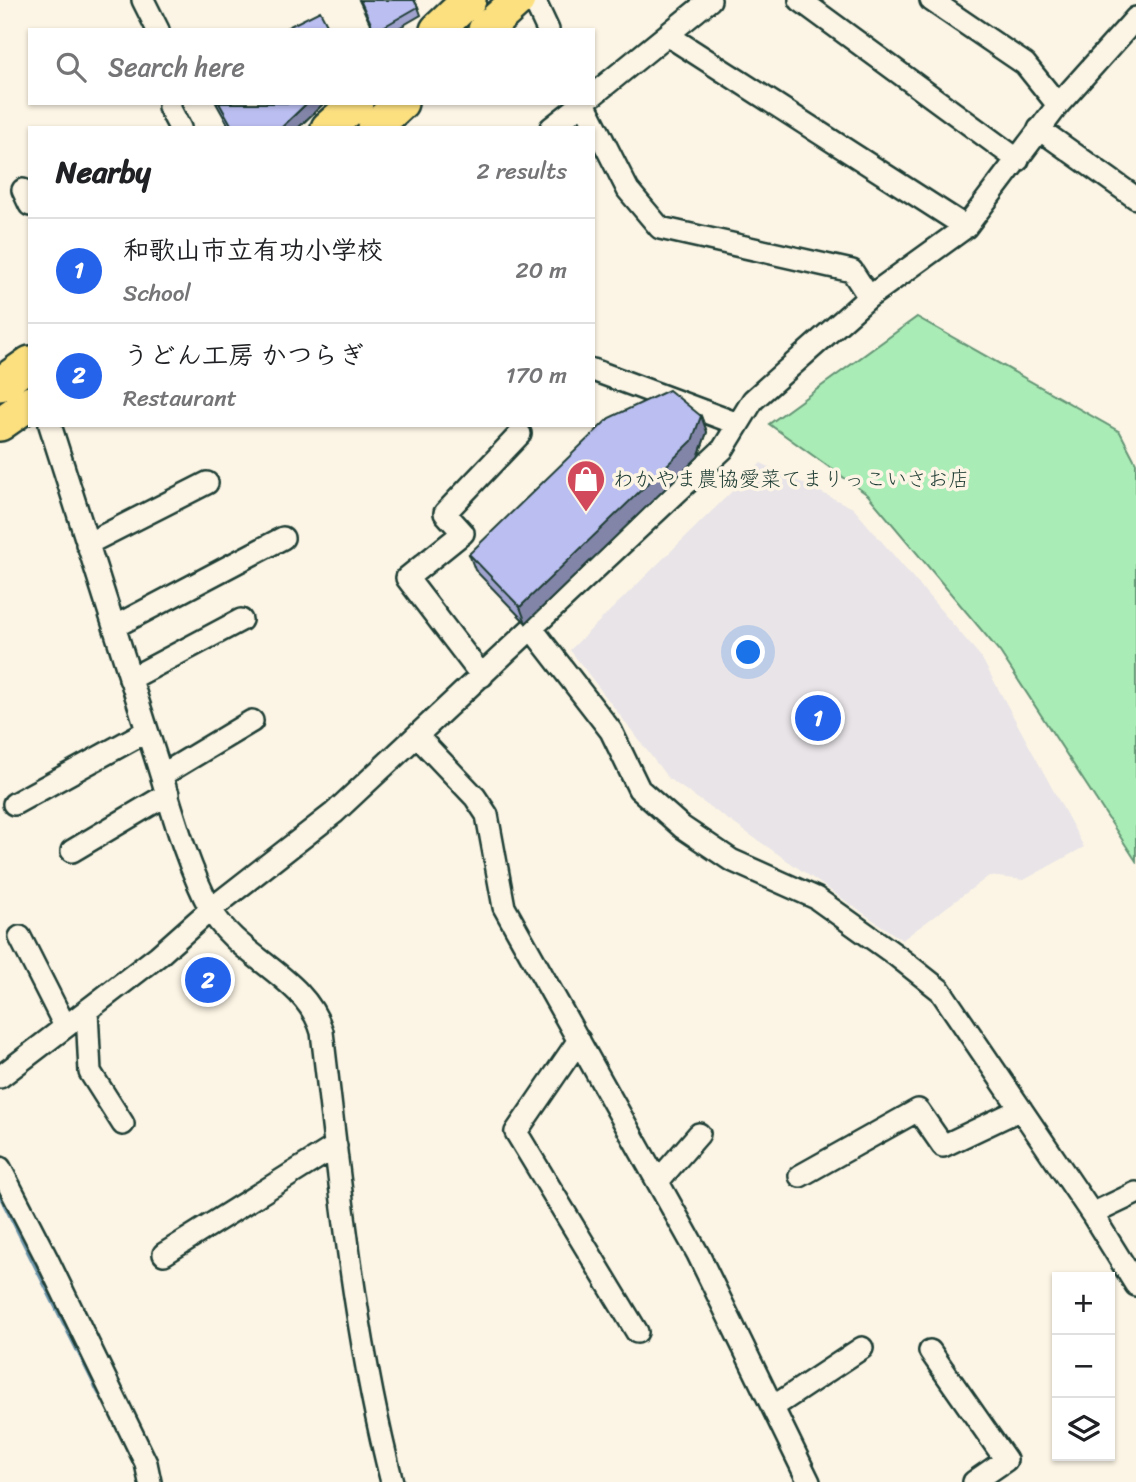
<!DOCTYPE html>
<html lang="en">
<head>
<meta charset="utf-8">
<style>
	body { margin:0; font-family:Sriracha,"Klee One",sans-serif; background:#f2f2f2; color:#202124 }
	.controls { position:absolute; right:21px; bottom:21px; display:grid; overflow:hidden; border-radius:0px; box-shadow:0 2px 5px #0004 }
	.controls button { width:63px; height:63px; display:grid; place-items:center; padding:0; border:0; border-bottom:2px solid #e0e0e0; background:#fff; color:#202124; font:35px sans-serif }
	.you { position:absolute; left:749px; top:653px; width:24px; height:24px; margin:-18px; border:5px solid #fff; border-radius:50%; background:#1a73e8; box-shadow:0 0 0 10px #1a73e833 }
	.badge { display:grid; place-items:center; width:46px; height:46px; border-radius:50%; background:#2563eb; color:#fff; font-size:23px; font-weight:700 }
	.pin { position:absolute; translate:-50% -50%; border:4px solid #fff; box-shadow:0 2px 7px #0006 }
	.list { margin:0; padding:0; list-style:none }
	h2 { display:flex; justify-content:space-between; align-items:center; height:91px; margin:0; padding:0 28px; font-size:30px }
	h2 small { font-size:23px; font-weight:400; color:#757577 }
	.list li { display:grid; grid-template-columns:46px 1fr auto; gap:21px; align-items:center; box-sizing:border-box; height:105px; padding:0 28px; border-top:2px solid #e0e0e0 }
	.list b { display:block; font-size:26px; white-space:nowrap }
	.list p { margin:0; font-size:23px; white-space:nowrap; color:#757577 }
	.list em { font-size:23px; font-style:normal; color:#757577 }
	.icon { flex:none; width:38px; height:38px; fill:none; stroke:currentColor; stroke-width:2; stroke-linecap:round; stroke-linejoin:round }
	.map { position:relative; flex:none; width:1136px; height:1482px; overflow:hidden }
	.search { position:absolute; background:#fff; box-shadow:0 2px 5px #0004; left:28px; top:28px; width:567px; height:77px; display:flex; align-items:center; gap:18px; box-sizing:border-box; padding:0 24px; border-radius:0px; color:#757577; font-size:26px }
	.panel { position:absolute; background:#fff; box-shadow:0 2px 5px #0004; left:28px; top:126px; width:567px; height:301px; border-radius:0px }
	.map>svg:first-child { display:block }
</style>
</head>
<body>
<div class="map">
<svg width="1136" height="1482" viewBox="0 0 1136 1482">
	<rect width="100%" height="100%" fill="#fcf5e5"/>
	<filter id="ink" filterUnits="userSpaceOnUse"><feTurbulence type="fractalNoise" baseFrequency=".0143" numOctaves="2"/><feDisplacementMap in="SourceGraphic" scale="14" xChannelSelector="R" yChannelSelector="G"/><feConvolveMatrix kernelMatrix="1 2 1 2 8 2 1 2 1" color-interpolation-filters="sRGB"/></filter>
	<g filter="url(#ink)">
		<path fill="#e8e4e8" d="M 761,463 L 853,508 L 981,657 L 1084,847 L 1024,880 L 989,876 L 902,940 L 668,778 L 570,650 Z"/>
		<path fill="#aaecb6" stroke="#649475" stroke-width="2" d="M 917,317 L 1120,432 L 1136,463 L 1136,861 L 1000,652 L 868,495 L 769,424 Z"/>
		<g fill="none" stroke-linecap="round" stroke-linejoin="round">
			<path stroke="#6c95ab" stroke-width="8" d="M 0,1191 L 101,1393"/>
			<g stroke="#1f3d34" stroke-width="26">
				<path id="street" d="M 143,0 L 158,30
					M 534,0 L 548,30
					M 800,0 L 1018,160
					M 931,0 L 1025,64 L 1058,105
					M 669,36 L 966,227
					M 593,95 L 710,0
					M 170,103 L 169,107 L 180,128
					M 584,103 L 628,190 L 660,228 L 852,271 L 869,297
					M 551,128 L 583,103
					M 1039,129 L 1136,198
					M 23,190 L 30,205
					M 593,370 L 738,424
					M 50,425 C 84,533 118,641 153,749 C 170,801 184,859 210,908 C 237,958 306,976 322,1032 C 340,1182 354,1335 392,1482
					M 87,544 L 207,483
					M 114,627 L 283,538
					M 532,629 L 611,731 L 639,789 L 682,827 L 731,860 L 816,898 L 897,956 L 940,990 L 1092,1214 L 1136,1285
					M 482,676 L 407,578 L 463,533 L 445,513 L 520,434
					M 130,679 L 241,620
					M 417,736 L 475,797 L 487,815 L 504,907 L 698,1254 L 809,1482
					M 162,775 L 252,721
					M 14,804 L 147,731
					M 72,851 L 168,794
					M 20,937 L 65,1026
					M 87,1011 L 90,1072 L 123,1124
					M 579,1040 L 516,1132 L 637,1332
					M 0,1077 L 158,956 L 211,909 L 334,813 L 723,449 L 753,400 L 869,297 L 966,227 L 1058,105 L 1136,18
					M 0,1168 L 47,1259 L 146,1463 L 150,1482
					M 800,1176 L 918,1110 L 943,1146 L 1021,1109
					M 658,1181 L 699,1134
					M 1092,1214 L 1136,1193
					M 164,1254 L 336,1146
					M 930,1351 L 1006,1460 L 974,1482
					M 773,1407 L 862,1348"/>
			</g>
			<g stroke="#1f3d34" stroke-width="38">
				<path id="primary" d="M 437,30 L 469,0
					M 485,30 L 518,0
					M 328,128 L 356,103
					M 374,128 L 401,103
					M 0,384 L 30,363
					M 0,424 L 30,403"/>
			</g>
			<use href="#street" stroke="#fcf5e5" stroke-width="21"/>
			<use href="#primary" stroke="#fce080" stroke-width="33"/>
		</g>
		<path fill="#a0a3ce" stroke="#1f3d34" stroke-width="2" d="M 359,0 L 414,0 L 418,7 L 421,15 L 395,30 L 373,30 Z
			M 216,103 L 324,103 L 298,128 L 230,128 Z
			M 701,416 L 707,432 L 698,457 L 526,623 L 475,570 L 469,554 Z"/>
		<path fill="#8285a8" stroke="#1f3d34" stroke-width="2" d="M 307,103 L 324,103 L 298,128 L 281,128 Z
			M 701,416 L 707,432 L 698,457 L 526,623 L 520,607 Z"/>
		<path fill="#babef0" stroke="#1f3d34" stroke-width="2" d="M 360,0 L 414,0 L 418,7 L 378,30 L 374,30 Z
			M 320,11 L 330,30 L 282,30 Z
			M 219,103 L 307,103 L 281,128 L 233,128 Z
			M 669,390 L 701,416 L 692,441 L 520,607 L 469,554 L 609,418 Z"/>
	</g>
	<defs>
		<g id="shop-pin" transform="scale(2.0125)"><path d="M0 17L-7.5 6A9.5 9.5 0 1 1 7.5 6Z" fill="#d1495b" stroke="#fcf5e5"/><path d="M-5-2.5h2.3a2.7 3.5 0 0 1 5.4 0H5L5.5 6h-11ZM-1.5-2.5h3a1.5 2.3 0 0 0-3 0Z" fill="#fff"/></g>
	</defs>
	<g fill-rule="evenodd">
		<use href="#shop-pin" x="586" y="479"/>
	</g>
	<g text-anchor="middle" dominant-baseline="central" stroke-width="7" stroke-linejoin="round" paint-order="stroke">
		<g font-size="21" fill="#1f3d34" stroke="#fcf5e5" text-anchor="start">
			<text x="613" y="479">わかやま農協愛菜てまりっこいさお店</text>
		</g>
	</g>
</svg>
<div class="controls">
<button>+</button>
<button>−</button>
<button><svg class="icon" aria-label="layers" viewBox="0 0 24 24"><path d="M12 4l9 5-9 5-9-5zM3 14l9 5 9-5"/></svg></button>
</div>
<div class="you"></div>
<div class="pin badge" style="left:818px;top:718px">1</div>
<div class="pin badge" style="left:208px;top:980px">2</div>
<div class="search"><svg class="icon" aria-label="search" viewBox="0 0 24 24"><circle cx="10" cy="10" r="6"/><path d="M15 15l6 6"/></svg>Search here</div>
<section class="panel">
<h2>Nearby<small>2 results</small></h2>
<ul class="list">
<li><span class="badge">1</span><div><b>和歌山市立有功小学校</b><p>School</p></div><em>20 m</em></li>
<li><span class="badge">2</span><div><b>うどん工房 かつらぎ</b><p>Restaurant</p></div><em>170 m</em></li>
</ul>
</section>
</div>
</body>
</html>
